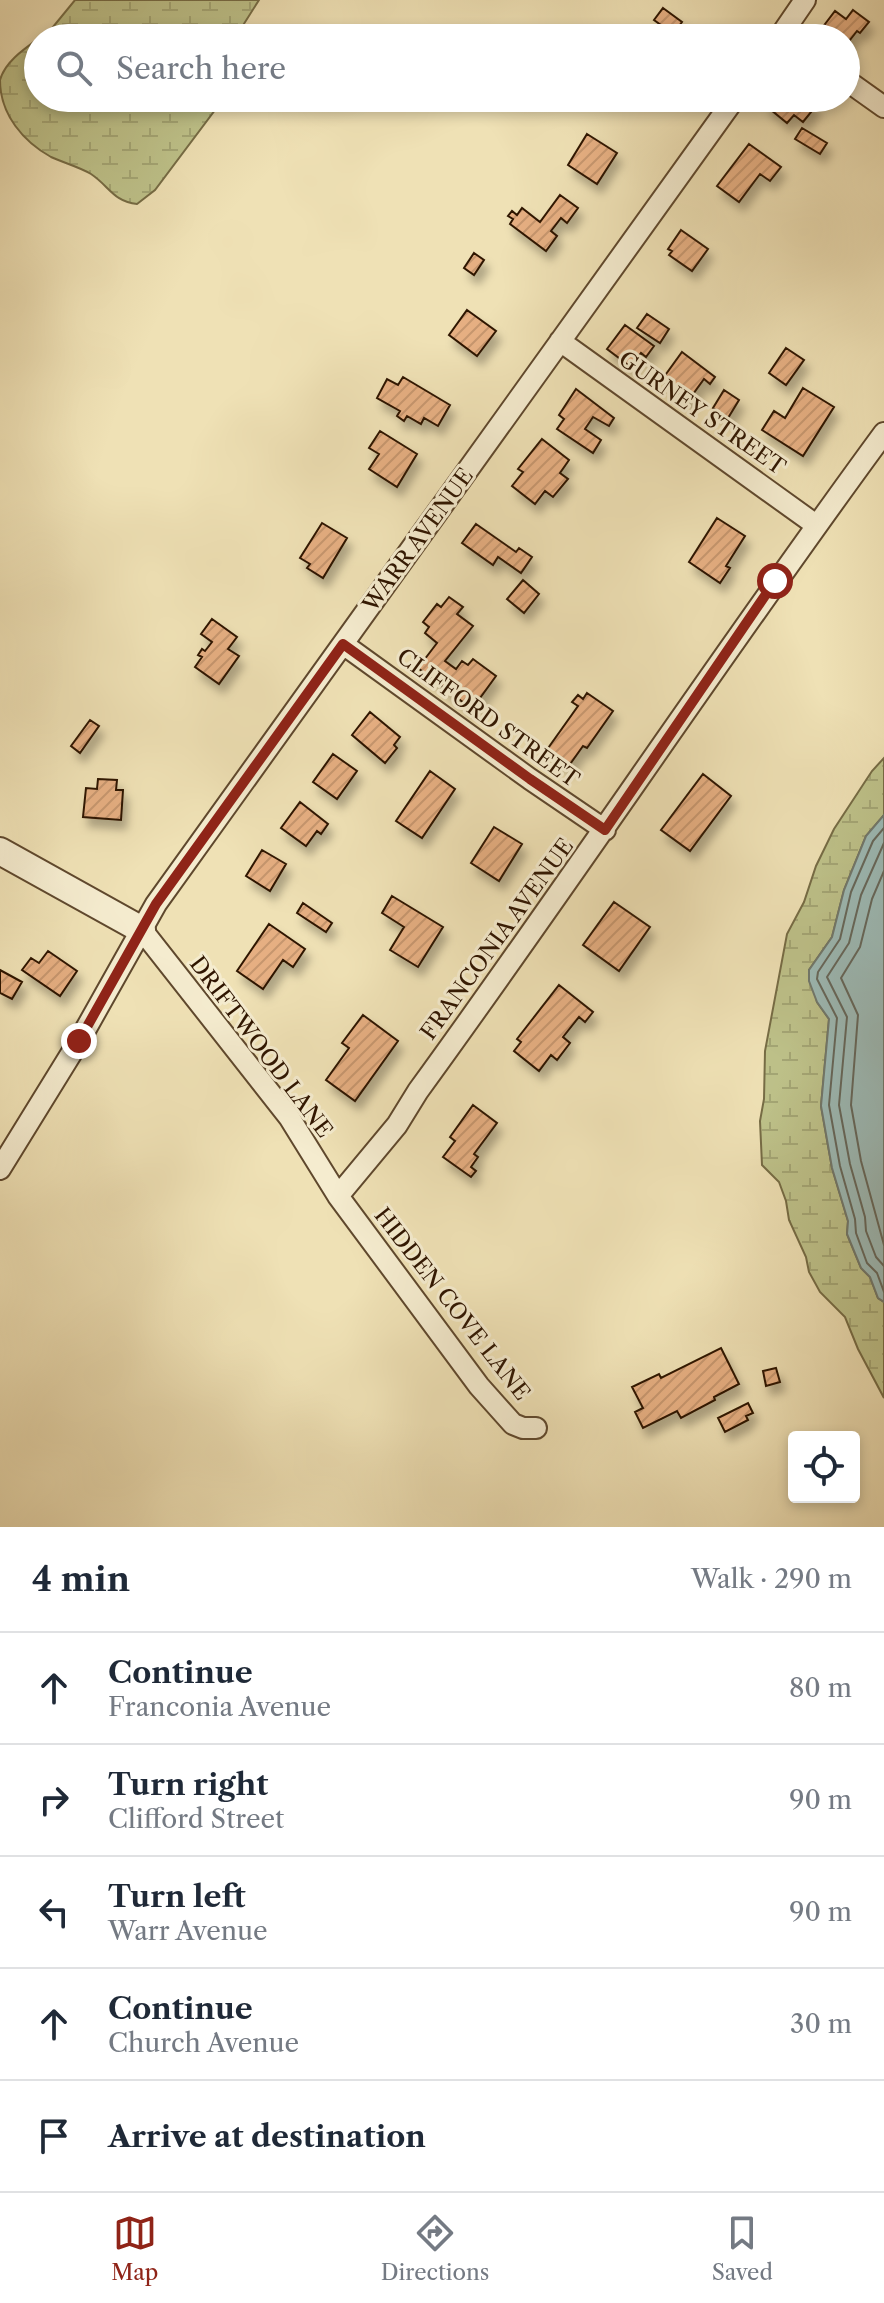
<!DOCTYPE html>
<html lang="en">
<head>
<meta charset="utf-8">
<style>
	body { margin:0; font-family:"Libre Caslon Text",serif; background:#f2f2f3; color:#1f2937 }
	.controls { position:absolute; right:24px; bottom:24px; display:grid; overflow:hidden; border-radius:8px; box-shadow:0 4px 12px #0003 }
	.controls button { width:72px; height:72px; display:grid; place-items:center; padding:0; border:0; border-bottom:2px solid #e0e1e3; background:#fff; color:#1f2937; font:40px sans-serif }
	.stop { position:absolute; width:24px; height:24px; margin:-18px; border:6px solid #8f2418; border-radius:50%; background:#fff }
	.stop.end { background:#8f2418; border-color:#fff; box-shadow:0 2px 8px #0008 }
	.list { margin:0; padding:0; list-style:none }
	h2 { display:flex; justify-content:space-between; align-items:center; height:104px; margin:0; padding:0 32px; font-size:34px }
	h2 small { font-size:26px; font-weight:400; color:#747a83 }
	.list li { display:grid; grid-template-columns:52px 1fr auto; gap:24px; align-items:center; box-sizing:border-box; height:112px; padding:0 32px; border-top:2px solid #e0e1e3 }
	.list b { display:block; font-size:30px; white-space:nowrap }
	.list p { margin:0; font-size:26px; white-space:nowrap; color:#747a83 }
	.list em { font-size:26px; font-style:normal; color:#747a83 }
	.icon { flex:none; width:44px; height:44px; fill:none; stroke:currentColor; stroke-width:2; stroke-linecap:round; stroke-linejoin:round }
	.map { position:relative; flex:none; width:884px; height:1527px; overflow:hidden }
	.search { position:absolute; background:#fff; box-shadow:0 4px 12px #0003; left:24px; right:24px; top:24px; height:88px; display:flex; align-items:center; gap:20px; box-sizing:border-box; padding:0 28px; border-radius:44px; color:#747a83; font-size:30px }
	.sheet { height:664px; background:#fff }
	nav { display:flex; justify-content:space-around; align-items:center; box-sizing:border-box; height:112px; border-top:2px solid #e0e1e3; background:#fff; font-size:22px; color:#747a83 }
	nav a { display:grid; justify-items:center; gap:4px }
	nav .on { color:#8f2418 }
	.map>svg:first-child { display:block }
</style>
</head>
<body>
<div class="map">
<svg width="884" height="1527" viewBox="0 0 884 1527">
	<defs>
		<pattern id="wetland-marsh" width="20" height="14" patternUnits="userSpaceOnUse" patternTransform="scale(2)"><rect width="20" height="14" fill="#bec28a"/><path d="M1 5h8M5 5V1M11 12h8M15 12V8" fill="none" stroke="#a4a675"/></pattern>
		<pattern id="building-hatch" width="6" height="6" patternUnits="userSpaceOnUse" patternTransform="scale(2)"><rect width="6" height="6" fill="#e6af82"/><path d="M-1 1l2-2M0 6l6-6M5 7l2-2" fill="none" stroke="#c6966e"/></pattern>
		<filter id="shadow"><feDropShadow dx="5" dy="9" stdDeviation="4" flood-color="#0004"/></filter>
	</defs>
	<rect width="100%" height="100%" fill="#efe1b5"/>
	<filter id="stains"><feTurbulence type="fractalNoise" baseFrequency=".0025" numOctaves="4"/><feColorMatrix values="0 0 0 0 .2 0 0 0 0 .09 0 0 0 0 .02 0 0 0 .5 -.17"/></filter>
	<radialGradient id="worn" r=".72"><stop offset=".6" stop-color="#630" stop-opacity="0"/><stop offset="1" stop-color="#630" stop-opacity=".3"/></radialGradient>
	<path fill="url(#wetland-marsh)" stroke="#766c45" stroke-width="2" d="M 75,0 L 259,0 L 235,38 L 39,38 L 53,27 Z
		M 38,39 L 38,98 L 224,98 L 155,190 L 137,204 C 114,202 109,186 91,174 C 79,167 64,163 51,157 C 24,142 0,115 0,80 C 5,62 24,49 38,39 Z
		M 884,758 L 884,815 L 866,836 L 844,890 L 832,937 L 809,970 L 817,1002 L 829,1019 L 821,1106 L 832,1168 L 848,1221 L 847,1234 L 861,1268 L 870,1277 L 878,1298 L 884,1302 L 884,1398 L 858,1349 L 845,1317 L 820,1292 L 809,1272 L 806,1257 L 789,1220 L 786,1201 L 779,1182 L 762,1165 L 760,1121 L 764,1099 L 765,1051 L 787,934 L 804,902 L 816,866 L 834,829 L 872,771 Z"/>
	<path fill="#9dbbb7" stroke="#71796e" stroke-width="2" d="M 884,815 L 884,1302 L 878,1298 L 870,1277 L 861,1268 L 847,1234 L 848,1221 L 832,1168 L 821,1106 L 829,1019 L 817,1002 L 809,981 L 809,970 L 832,937 L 844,890 L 866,836 Z"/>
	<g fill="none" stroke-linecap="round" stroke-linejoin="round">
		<path stroke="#66685c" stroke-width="2" d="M 884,828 L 873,841 L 851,892 L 840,939 L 818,972 L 817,979 L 837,1018 L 829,1105 L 840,1166 L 855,1219 L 856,1233 L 867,1263 L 877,1273 L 884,1292
			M 884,843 L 861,895 L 849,943 L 827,977 L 847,1017 L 839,1105 L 850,1164 L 865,1217 L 866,1231 L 876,1257 L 884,1266
			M 884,871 L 872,899 L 860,947 L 841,978 L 858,1015 L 851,1105 L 861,1161 L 884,1245"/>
	</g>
	<path fill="url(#building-hatch)" stroke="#2f1500" stroke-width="2" filter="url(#shadow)" d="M 663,8 L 682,22 L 670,38 L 648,38 L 652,33 L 657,38 L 665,28 L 654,20 Z
		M 853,10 L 869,22 L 860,33 L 857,31 L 846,45 L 846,38 L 827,38 L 819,32 L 835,11 L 846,19 Z
		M 770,98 L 806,98 L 816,106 L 803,122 L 794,115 L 787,123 L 765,105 Z
		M 802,128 L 827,143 L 820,154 L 795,139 Z
		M 587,134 L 617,153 L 597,184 L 568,165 Z
		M 749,144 L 781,167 L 770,181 L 760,174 L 739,202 L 717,186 Z
		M 560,195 L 578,208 L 567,223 L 561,218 L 551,231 L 557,236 L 546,251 L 510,224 L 513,219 L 508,216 L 512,211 L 517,215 L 522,208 L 540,222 Z
		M 681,230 L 708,249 L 692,271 L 669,255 L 672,251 L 668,249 Z
		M 474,253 L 484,260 L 474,275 L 464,268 Z
		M 467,310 L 496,331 L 477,356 L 449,335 Z
		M 647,314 L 669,329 L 660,343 L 637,328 Z
		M 625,325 L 654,346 L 646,357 L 641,353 L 631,367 L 607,349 Z
		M 786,348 L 804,360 L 786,385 L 769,373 Z
		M 682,352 L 715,377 L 710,384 L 704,379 L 688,401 L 661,381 Z
		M 403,377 L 450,405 L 438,426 L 424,418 L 421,424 L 407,416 L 404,421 L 397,416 L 400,411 L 377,398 L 387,379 L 398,385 Z
		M 803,388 L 834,407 L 803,456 L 762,430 L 774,411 L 785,418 Z
		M 576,389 L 614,418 L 609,426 L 593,417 L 585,429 L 601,440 L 593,453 L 557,429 L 564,419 L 559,415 Z
		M 724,390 L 739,400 L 728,418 L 713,408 Z
		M 380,431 L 417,454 L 397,487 L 369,469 L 379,454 L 369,448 Z
		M 542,439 L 569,460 L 560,473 L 568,479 L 553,497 L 545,491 L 535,504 L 512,486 L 523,472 L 518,469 Z
		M 717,518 L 745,536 L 726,566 L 730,568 L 720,583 L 689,562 Z
		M 322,523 L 347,538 L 323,578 L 307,568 L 310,564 L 300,558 Z
		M 476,524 L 516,552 L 519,548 L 532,557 L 521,573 L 498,557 L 493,565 L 462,543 Z
		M 523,580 L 539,594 L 524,613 L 507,599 Z
		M 449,597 L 463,607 L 457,614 L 473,626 L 445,661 L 456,669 L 462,661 L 468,665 L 473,659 L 496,676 L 472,709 L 418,668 L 437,643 L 425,633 L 429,627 L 423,622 L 437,604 L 441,607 Z
		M 212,619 L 237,637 L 228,649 L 239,656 L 219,684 L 195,667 L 202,657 L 198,655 L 202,649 L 205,651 L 212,642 L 201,634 Z
		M 587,693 L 613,711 L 587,748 L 583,746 L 568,767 L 546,751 L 578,706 L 572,702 L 578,695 L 583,699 Z
		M 370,712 L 400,737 L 394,745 L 397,748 L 385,763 L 352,735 Z
		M 90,720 L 99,726 L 80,753 L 71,746 Z
		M 333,754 L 357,771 L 337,799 L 313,782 Z
		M 430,771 L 455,789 L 422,838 L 396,821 Z
		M 703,774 L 731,796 L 690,851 L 661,830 Z
		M 98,779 L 117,780 L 116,790 L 123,790 L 121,820 L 83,817 L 86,788 L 97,789 Z
		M 300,802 L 328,824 L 321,834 L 317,831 L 306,846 L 281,828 Z
		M 494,827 L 522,844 L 499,881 L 471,863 Z
		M 262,850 L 286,864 L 270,891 L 246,876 Z
		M 392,896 L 443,927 L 418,967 L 390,950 L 404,927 L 382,913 Z
		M 614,902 L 650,927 L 619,971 L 583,945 Z
		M 303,903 L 332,923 L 326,932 L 297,913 Z
		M 269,924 L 305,949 L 293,967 L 283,960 L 263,989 L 237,971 Z
		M 48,951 L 77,971 L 60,996 L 22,970 L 31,958 L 39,963 Z
		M 0,970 L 22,982 L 12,999 L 0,993 Z
		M 559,985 L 593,1012 L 585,1022 L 579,1017 L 563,1037 L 570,1043 L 557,1060 L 551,1055 L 539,1071 L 514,1051 L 521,1042 L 517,1039 Z
		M 363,1015 L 398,1041 L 355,1101 L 326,1080 L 349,1048 L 342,1043 Z
		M 473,1105 L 497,1123 L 474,1154 L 478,1157 L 471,1167 L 476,1171 L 471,1177 L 443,1157 L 455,1141 L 450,1137 Z
		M 721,1348 L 739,1384 L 714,1397 L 715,1400 L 681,1418 L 677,1411 L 643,1428 L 635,1412 L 643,1408 L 632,1387 L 659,1374 L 661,1378 Z
		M 776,1368 L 780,1382 L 766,1386 L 763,1371 Z
		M 748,1403 L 753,1413 L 746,1416 L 748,1420 L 725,1432 L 718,1418 Z"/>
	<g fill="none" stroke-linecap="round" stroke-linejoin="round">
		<g stroke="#5f482d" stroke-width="24">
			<path id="minor" d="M 779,38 L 805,0
				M 846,80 L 884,107
				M 560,341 L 816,525
				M 343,644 L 530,779 L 605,830
				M 142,930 L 289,1117 L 338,1196 L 479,1386 L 513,1424 L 523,1428 L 536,1428
				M 0,1169 L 79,1041 L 156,904 L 735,98
				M 338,1196 L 397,1125 L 418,1091 C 576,874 725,649 884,433"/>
		</g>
		<g stroke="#5f482d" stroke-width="30">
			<path id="tertiary" d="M 0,851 L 142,930"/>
		</g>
		<use href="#minor" stroke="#f5eccf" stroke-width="20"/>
		<use href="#tertiary" stroke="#f5eccf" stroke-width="26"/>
	</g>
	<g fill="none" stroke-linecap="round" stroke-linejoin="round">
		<path stroke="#8f2418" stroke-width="10" d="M 79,1041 L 156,904 L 343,644 L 530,779 L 605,830 L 775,581"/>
	</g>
	<g text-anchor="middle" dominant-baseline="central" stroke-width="6" stroke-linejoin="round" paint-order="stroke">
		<g font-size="22" fill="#2f1500" stroke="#f5eccf">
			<text transform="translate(702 413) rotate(35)">GURNEY STREET</text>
			<text transform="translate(418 540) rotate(-54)">WARR AVENUE</text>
			<text transform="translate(488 718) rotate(36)">CLIFFORD STREET</text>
			<text transform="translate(497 939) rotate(-54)">FRANCONIA AVENUE</text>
			<text transform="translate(261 1047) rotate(53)">DRIFTWOOD LANE</text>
			<text transform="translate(452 1304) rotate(52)">HIDDEN COVE LANE</text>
		</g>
	</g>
	<rect width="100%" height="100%" filter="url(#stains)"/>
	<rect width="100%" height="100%" fill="url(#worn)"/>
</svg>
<div class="controls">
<button><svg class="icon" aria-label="locate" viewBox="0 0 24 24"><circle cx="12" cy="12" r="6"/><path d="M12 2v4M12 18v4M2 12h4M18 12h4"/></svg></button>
</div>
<div class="stop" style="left:775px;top:581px"></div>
<div class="stop end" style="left:79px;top:1041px"></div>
<div class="search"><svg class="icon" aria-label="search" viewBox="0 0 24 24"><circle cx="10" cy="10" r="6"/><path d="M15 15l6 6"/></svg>Search here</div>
</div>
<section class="sheet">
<h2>4 min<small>Walk · 290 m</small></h2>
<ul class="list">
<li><svg class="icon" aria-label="ahead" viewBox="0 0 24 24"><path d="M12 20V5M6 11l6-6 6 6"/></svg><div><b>Continue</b><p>Franconia Avenue</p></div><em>80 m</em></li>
<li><svg class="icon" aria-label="right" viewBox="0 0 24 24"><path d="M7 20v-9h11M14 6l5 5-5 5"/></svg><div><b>Turn right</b><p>Clifford Street</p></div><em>90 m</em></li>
<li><svg class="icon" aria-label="left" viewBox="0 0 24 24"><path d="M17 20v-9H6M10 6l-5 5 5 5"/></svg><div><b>Turn left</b><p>Warr Avenue</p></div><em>90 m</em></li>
<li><svg class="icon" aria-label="ahead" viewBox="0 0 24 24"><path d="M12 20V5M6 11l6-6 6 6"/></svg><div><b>Continue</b><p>Church Avenue</p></div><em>30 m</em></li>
<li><svg class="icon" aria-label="arrive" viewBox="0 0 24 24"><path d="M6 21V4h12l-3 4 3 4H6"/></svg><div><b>Arrive at destination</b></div></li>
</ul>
</section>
<nav>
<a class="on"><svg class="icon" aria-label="map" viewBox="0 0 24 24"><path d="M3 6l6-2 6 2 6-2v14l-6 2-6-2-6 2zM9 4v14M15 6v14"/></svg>Map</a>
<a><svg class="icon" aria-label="directions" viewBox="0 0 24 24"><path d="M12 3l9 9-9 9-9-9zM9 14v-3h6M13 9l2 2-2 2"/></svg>Directions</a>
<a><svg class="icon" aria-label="saved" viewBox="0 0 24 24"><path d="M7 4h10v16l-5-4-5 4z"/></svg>Saved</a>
</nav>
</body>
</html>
